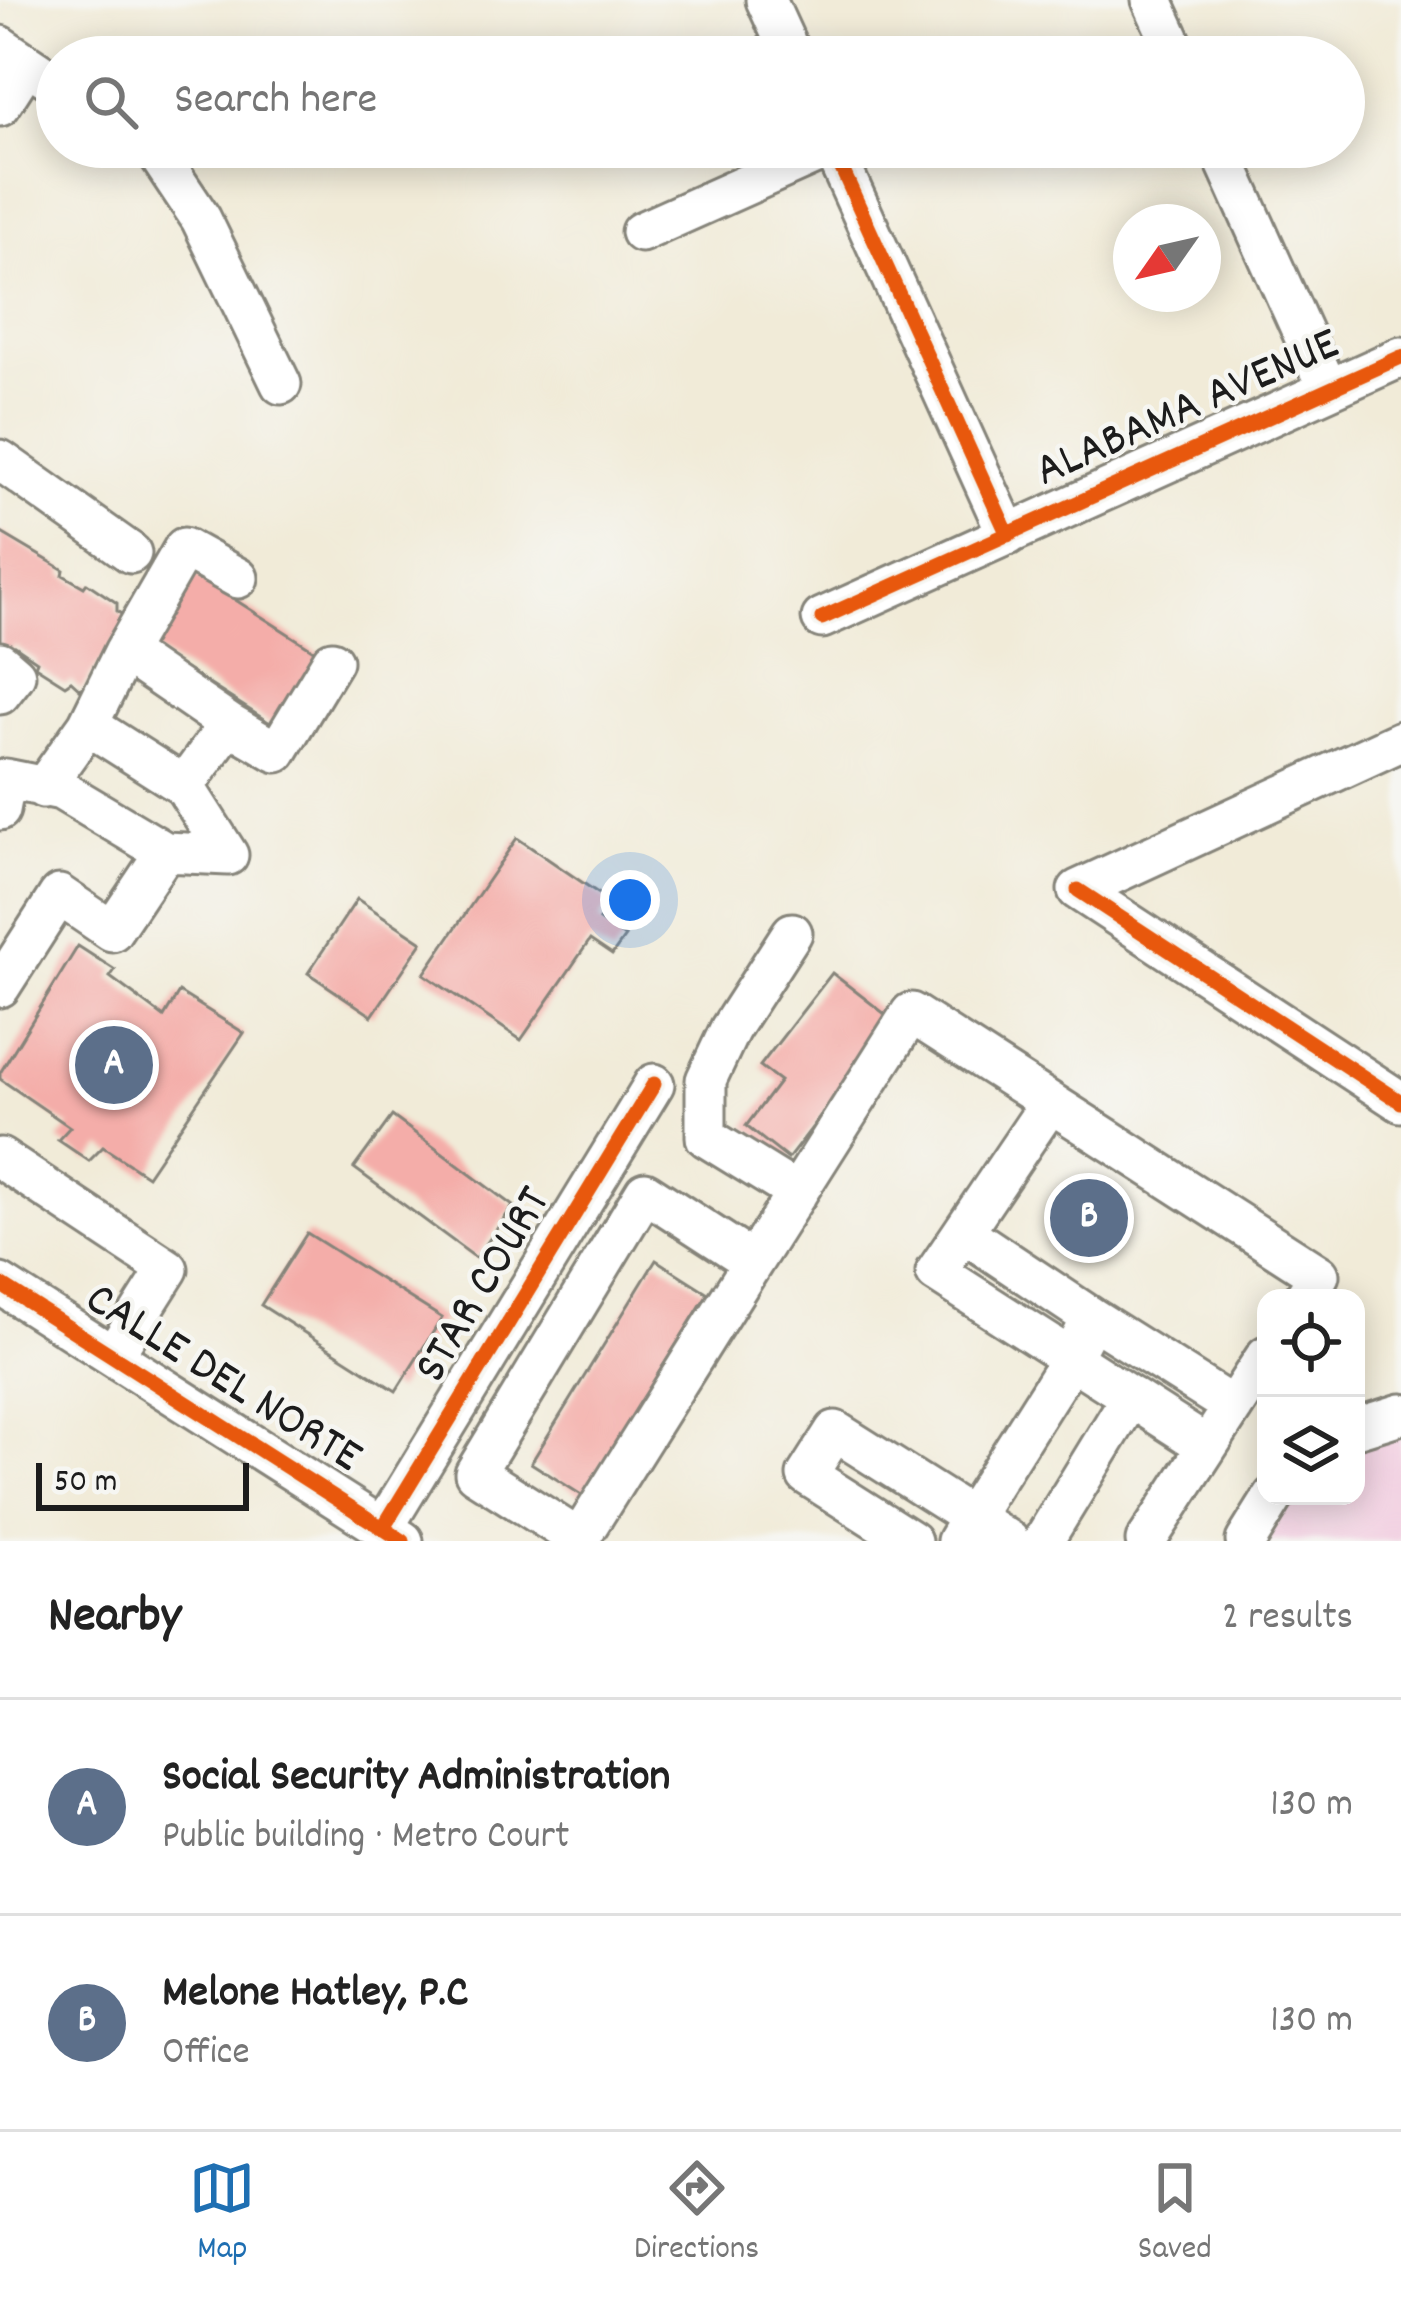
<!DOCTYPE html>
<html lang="en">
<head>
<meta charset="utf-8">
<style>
	body { margin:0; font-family:Dekko,sans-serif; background:#f6f6f6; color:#222 }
	.controls { position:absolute; right:36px; bottom:36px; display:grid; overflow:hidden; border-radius:24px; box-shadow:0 6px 30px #0003 }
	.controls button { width:108px; height:108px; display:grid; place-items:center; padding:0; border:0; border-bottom:3px solid #e0e0e0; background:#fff; color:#222; font:60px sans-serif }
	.compass { position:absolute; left:1113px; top:204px; width:108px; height:108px; border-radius:50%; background:#fff; box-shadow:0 6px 30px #0003; rotate:236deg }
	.scale { position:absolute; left:36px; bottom:30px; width:213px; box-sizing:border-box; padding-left:12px; border:6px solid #1c1c1c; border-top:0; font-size:33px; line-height:42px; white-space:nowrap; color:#1c1c1c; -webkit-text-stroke:9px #f6f6f2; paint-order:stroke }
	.you { position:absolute; left:630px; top:900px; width:42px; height:42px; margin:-30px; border:9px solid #fff; border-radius:50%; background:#1a73e8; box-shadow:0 0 0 18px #1a73e833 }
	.badge { display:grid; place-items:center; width:78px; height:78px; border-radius:50%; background:#1f6fb2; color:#fff; font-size:39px; font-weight:700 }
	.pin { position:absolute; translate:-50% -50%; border:6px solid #fff; box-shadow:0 3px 12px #0006 }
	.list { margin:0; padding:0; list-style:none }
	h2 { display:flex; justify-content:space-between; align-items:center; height:156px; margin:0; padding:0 48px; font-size:51px }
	h2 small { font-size:39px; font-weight:400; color:#767676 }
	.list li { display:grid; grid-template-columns:78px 1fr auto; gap:36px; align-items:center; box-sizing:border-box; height:216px; padding:0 48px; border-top:3px solid #e0e0e0 }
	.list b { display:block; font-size:45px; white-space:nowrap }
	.list p { margin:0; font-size:39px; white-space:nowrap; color:#767676 }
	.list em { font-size:39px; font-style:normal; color:#767676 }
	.icon { flex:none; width:66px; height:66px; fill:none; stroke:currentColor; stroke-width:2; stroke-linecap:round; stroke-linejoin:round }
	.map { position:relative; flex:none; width:1401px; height:1541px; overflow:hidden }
	.search { position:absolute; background:#fff; box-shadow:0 6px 30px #0003; left:36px; right:36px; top:36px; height:132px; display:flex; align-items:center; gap:30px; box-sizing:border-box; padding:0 42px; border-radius:66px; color:#767676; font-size:45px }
	.sheet { height:588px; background:#fff }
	nav { display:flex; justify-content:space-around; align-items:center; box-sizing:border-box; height:168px; border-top:3px solid #e0e0e0; background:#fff; font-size:33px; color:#767676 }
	nav a { display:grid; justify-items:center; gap:6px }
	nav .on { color:#1f6fb2 }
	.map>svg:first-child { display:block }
</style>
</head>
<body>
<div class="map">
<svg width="1401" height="1541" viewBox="0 0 1401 1541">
	<rect width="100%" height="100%" fill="#f6f6f2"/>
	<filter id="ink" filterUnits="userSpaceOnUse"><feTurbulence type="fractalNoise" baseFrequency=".00833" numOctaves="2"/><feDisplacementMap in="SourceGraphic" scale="24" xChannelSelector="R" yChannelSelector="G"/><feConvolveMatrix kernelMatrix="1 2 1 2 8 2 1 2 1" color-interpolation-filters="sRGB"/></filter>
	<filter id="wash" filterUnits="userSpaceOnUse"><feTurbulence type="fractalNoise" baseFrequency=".004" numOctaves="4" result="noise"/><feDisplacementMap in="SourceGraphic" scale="48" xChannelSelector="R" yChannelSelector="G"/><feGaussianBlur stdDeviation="2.7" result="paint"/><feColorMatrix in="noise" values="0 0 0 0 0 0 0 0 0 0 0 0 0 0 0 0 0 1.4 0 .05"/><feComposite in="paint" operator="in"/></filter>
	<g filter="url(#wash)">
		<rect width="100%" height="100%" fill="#f1ebd8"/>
		<path fill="#f2cfe1" d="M 1401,1436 L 1401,1541 L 1265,1541 L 1293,1496 L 1356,1496 L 1356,1448 Z"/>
		<g id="blocks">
			<path fill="#f4ada9" d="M 0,532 L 64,570 L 63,575 L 84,587 L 87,583 L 117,603 L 117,611 L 129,620 L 81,690 L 71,681 L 65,685 L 35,666 L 37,661 L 15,646 L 0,659 Z
				M 184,567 L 323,656 L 278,728 L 138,639 Z
				M 517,838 L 611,902 L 599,920 L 625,937 L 612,955 L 590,940 L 521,1040 L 424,974 Z
				M 357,899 L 422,942 L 372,1016 L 308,973 Z
				M 78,946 L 115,970 L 110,977 L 164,1017 L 179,992 L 244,1033 L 147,1176 L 103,1147 L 89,1161 L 58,1140 L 70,1127 L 0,1079 L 0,1073 Z
				M 832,973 L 894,1021 L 788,1159 L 746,1126 L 780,1081 L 760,1066 Z
				M 392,1116 L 513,1206 L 476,1258 L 354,1168 Z
				M 307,1233 L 442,1318 L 396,1391 L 261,1305 Z
				M 656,1260 L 708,1293 L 583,1496 L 531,1463 Z"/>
		</g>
	</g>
	<g filter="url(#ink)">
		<use href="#blocks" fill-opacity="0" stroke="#86847a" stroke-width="3"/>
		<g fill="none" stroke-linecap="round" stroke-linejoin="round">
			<g stroke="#86847a" stroke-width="45">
				<path id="minor" d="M 766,0 L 792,57
					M 1152,0 L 1178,57
					M 0,46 L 57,84
					M 0,106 L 27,64
					M 153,147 L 201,219 L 281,384
					M 832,147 L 1008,535
					M 1219,147 L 1328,389
					M 641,232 L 831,147
					M 0,460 L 131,553
					M 822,618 L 1401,357
					M 124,652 L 229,724 L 184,786 L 88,725 L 124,652 L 184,548 L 238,578
					M 0,662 L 15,675 L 0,694
					M 229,724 L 277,752 L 332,661
					M 184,786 L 228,855
					M 43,788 L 88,725
					M 0,810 L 6,779 L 61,790 L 165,852 L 228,855
					M 1078,890 L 1401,1102
					M 1078,890 L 1401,741
					M 792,933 L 730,1029 L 706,1080 L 706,1137 L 797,1193
					M 0,987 L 59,895 L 112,931 L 165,852
					M 1050,1103 L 936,1272 L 1207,1446
					M 0,1158 L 168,1269 L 113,1356
					M 963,1232 L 1092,1318
					M 0,1284 L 403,1541
					M 1356,1428 L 1401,1414
					M 383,1528 L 654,1084
					M 579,1539 L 753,1262
					M 582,1541 L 475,1473 L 645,1192 L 753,1262 L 911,1013 L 1319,1275 L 1304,1298
					M 911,1541 L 807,1475 L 835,1431 L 971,1517 L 1071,1359 L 1092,1318 L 1233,1407
					M 957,1541 L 971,1517 L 1009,1541
					M 1043,1541 L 1131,1397
					M 1146,1541 L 1266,1356
					M 1246,1541 L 1274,1496"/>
			</g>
			<use href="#minor" stroke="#fff" stroke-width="39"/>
			<g stroke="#f6f6f2" stroke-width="22">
				<path id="cycleway" d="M 832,147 L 1008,535
					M 822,618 L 1401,357
					M 1078,890 L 1401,1102
					M 0,1284 L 403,1541
					M 383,1528 L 654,1084"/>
			</g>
			<use href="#cycleway" stroke="#e8590c" stroke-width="15"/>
		</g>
	</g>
	<g text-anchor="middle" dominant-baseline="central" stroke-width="9" stroke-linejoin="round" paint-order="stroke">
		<g font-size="48" fill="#1c1c1c" stroke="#f6f6f2">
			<text transform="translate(1188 410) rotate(-24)">ALABAMA AVENUE</text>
			<text transform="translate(485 1286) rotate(-59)">STAR COURT</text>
			<text transform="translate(222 1380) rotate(32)">CALLE DEL NORTE</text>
		</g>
	</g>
</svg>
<div class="controls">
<button><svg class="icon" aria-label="locate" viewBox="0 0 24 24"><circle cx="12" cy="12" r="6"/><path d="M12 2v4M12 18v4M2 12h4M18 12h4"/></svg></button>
<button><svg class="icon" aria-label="layers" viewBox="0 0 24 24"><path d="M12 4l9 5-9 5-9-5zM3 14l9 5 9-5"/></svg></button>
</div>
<svg class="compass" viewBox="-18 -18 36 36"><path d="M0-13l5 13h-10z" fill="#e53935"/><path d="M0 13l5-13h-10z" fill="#767676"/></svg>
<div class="scale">50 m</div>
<div class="you"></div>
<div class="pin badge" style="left:114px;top:1065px;background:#5c6f8a">A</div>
<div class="pin badge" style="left:1089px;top:1218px;background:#5c6f8a">B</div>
<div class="search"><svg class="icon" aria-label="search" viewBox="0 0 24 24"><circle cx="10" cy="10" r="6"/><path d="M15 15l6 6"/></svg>Search here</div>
</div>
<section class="sheet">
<h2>Nearby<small>2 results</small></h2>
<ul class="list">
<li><span class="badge" style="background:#5c6f8a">A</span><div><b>Social Security Administration</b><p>Public building · Metro Court</p></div><em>130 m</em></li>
<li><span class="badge" style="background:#5c6f8a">B</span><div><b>Melone Hatley, P.C</b><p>Office</p></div><em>130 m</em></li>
</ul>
</section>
<nav>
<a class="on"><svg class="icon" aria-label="map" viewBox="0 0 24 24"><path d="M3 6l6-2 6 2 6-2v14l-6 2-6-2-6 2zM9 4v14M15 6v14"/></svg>Map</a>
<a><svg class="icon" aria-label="directions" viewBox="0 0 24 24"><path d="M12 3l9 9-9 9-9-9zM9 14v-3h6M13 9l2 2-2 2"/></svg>Directions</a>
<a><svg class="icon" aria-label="saved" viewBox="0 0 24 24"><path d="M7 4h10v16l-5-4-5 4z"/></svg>Saved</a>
</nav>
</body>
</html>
